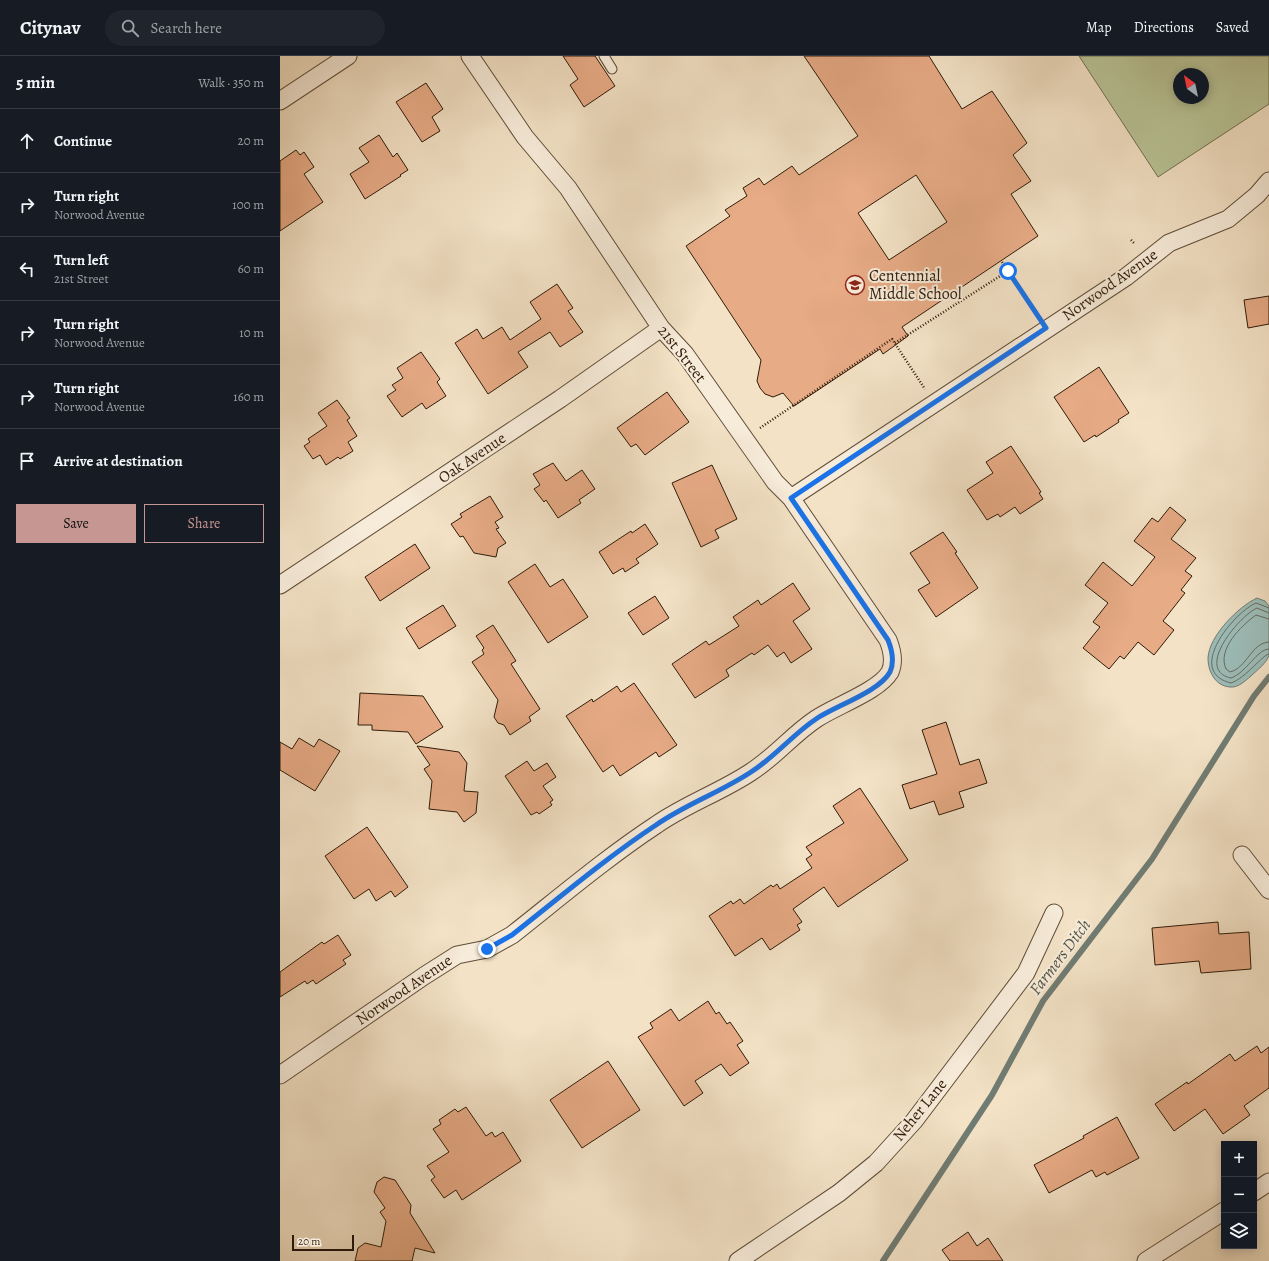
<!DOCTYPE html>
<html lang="en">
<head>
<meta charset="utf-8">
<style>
	body { margin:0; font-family:Alegreya,serif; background:#20242c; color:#f1f3f6 }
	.controls { position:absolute; right:12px; bottom:12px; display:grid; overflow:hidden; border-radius:0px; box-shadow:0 2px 10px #0003 }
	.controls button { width:36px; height:36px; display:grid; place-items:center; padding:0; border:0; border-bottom:1px solid #363941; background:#171b24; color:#f1f3f6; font:20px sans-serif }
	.compass { position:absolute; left:893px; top:12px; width:36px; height:36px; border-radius:50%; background:#171b24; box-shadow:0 2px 10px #0003; rotate:327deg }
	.scale { position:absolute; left:12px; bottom:10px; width:62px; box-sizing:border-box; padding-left:4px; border:2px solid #2f1b09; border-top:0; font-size:11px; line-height:14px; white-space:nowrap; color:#2f1b09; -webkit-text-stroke:3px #f7ecda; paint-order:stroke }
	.stop { position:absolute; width:12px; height:12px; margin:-9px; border:3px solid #1a73e8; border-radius:50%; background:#fff }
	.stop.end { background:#1a73e8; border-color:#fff; box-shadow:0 1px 4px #0008 }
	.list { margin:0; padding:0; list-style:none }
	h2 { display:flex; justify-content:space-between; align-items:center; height:52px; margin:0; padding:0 16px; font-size:17px }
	h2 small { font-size:13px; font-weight:400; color:#9ea1a6 }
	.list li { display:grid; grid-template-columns:26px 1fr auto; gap:12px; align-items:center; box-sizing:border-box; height:64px; padding:0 16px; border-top:1px solid #363941 }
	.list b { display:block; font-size:15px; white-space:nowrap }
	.list p { margin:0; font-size:13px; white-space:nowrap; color:#9ea1a6 }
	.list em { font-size:13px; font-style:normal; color:#9ea1a6 }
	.actions { display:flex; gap:8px; padding:12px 16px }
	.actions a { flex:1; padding:9px 0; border:1px solid #c59692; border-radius:0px; text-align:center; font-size:14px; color:#c59692 }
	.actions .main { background:#c59692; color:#111 }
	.icon { flex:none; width:22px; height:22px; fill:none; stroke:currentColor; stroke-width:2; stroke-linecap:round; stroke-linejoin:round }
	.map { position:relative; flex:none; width:989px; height:1205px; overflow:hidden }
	header { display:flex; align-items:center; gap:24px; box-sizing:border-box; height:56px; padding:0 20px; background:#171b24; border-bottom:1px solid #363941 }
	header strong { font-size:19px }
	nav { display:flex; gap:22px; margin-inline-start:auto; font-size:14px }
	.search { width:280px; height:36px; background:#20242c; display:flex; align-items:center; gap:10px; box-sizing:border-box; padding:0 14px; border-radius:22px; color:#9ea1a6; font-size:15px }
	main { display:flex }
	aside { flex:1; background:#171b24 }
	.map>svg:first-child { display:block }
</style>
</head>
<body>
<header>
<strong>Citynav</strong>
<div class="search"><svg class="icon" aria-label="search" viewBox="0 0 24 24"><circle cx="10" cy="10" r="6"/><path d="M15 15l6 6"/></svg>Search here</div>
<nav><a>Map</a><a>Directions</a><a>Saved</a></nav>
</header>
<main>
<aside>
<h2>5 min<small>Walk · 350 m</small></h2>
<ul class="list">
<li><svg class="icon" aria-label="ahead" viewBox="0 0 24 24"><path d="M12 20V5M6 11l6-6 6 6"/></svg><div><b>Continue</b></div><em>20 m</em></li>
<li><svg class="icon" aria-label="right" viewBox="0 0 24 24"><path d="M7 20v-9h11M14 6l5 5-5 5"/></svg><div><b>Turn right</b><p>Norwood Avenue</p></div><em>100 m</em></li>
<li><svg class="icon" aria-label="left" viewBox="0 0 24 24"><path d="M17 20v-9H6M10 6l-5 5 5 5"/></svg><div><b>Turn left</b><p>21st Street</p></div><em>60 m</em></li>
<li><svg class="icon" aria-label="right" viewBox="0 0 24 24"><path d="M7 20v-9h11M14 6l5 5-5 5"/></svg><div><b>Turn right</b><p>Norwood Avenue</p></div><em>10 m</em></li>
<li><svg class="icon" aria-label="right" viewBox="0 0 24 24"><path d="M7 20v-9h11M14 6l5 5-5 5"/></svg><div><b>Turn right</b><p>Norwood Avenue</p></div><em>160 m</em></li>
<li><svg class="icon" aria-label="arrive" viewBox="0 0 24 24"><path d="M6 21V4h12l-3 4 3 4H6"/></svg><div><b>Arrive at destination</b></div></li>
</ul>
<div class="actions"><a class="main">Save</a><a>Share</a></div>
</aside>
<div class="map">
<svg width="989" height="1205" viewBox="0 0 989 1205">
	<rect width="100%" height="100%" fill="#f3e2c6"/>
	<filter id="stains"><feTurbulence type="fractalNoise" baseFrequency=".005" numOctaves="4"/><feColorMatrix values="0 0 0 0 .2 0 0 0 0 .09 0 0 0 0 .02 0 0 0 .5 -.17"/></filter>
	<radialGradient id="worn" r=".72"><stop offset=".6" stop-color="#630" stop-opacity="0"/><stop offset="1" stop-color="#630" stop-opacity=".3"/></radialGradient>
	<path fill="#b9c497" stroke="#747050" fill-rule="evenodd" d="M 799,0 L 989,0 L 989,48 L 878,121 ZM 899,18 L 923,18 L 923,42 L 899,42 Z"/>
	<path fill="#9cbdb9" stroke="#707c73" d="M 977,542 L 985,545 L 989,550 C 989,560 989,592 989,599 C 987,607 976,615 971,620 C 965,625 958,632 950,631 C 935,630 928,615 928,602 C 929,580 958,551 977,542 Z"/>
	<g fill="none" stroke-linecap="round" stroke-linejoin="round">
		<path stroke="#666c61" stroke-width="1" d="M 989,552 L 976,547 C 953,557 905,616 951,627 C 966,622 983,598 989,598
			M 989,557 L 977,552 C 959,560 914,614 951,622 C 966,617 977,593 989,593
			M 989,563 L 976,559 C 961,570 937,593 946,613 L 950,616 C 967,612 971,587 989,586"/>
		<path stroke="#707c73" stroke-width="6" d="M 603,1205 L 712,1039 L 763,945 L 872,803 L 974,640 L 989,621"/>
	</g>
	<path fill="#e7ab86" stroke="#2f1b09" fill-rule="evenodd" d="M 283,0 L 315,0 L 335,30 L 304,51 L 290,29 L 298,23 Z
		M 524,0 L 649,0 L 682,53 L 712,35 L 747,87 L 733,99 L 751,125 L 731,138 L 758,180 L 622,271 L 628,280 L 603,298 L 600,293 L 514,350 L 503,337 L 493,341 L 485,338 L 480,332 L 477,325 L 481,304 L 406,190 L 450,160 L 445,154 L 467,140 L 463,132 L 479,122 L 484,129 L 512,110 L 519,119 L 578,80 ZM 636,119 L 667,166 L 609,204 L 578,157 Z
		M 146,27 L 163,53 L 152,61 L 160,75 L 142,86 L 116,46 Z
		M 99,79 L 113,101 L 117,97 L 128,114 L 120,119 L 121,120 L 85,143 L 70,118 L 89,106 L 79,92 Z
		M 16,94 L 20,99 L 24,96 L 34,111 L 24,118 L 43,146 L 0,175 L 0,105 Z
		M 277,228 L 293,252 L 288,255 L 303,276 L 280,291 L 270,276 L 238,296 L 248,311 L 208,338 L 175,287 L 197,273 L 203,283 L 222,271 L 230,284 L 261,263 L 250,246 Z
		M 989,240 L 989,268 L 968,272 L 964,244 Z
		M 141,296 L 160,323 L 157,326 L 166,340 L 146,353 L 142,347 L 122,361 L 107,340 L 116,334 L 112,329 L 123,322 L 117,312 Z
		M 819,311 L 849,357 L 838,364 L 839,366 L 816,381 L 815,379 L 804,386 L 774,341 Z
		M 387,336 L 409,366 L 365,399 L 356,388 L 351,391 L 337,372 Z
		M 57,344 L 70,362 L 67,364 L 77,380 L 68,386 L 73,395 L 60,403 L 58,401 L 46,409 L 40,399 L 33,403 L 24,390 L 30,386 L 28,383 L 47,370 L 38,357 Z
		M 731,390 L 761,436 L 759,437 L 763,443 L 740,458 L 735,451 L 720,461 L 718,458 L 707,464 L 687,434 L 713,417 L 706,406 Z
		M 273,407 L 286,425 L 302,414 L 315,433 L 299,444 L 301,447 L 278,462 L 266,444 L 264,446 L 254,433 L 260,429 L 253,418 Z
		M 432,409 L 457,463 L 435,474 L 439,482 L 421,491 L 392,427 Z
		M 210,440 L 223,461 L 215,466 L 219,472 L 216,473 L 226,487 L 218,492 L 216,501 L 194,497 L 183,480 L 180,481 L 171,468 L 182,461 L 180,458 Z
		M 890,451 L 906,464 L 891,483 L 916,502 L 905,515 L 912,520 L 901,534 L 905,537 L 883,565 L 894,574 L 874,599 L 858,586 L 844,603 L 840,600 L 829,613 L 803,592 L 820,571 L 813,566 L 828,547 L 805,529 L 823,506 L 852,530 L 875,501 L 854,485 L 872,462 L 878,466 Z
		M 365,468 L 378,488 L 356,503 L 359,507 L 345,516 L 343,512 L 333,518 L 319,496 L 351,475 L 352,477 Z
		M 663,476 L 677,496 L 675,497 L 698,532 L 656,561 L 638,534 L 650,527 L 630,497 Z
		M 135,488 L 150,512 L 100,545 L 85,521 Z
		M 255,508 L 270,531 L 283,523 L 308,561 L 268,587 L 228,526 Z
		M 513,527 L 530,553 L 513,565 L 532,593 L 511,607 L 504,596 L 497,601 L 488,589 L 474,599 L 472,597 L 446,614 L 449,620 L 415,642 L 392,608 L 426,585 L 429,589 L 459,570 L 453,561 L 478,544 L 481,549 Z
		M 375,540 L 389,562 L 363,579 L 348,557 Z
		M 163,549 L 176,570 L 139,593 L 126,572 Z
		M 213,569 L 236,605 L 231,608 L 260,653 L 249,661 L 251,665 L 230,679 L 224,669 L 218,667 L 214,661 L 218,644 L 192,606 L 204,598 L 202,594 L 204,592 L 196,580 Z
		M 354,627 L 397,689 L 379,701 L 376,696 L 340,720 L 333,709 L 323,716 L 286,660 L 312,643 L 313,646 L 337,630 L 341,636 Z
		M 80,637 L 143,640 L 163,671 L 136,688 L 128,676 L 92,674 L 92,669 L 78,669 Z
		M 666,666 L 680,709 L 699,703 L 707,727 L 679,736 L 684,751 L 659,759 L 654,745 L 630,753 L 622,729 L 657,718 L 642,674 Z
		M 19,682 L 34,691 L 39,683 L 60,695 L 35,735 L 0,714 L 0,686 L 12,693 Z
		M 137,690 L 179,696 L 187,707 L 184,735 L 198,736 L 196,757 L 184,766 L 177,756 L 149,753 L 152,725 L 144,713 L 150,709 Z
		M 247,705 L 254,715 L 267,707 L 276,721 L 263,730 L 273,744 L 270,746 L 272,749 L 259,758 L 257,756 L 251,759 L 225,720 Z
		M 580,732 L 628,804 L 558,851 L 544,831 L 513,853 L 522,866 L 517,869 L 520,874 L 490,894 L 482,882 L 455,900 L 429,860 L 451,845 L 453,848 L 460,843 L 464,848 L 491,829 L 493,831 L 497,828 L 500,833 L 532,812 L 526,803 L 532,799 L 526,791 L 564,767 L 553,750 Z
		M 87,771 L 128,831 L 115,841 L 111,835 L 96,845 L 89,833 L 74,843 L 45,800 Z
		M 938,866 L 939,878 L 969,876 L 971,913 L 921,917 L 919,905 L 875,909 L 872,872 Z
		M 58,879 L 71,899 L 63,904 L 66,908 L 36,928 L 33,924 L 27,928 L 25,925 L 0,941 L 0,916 L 42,886 L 44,888 Z
		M 428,945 L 436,958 L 439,956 L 447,968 L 450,966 L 463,985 L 457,989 L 469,1007 L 450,1020 L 441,1008 L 415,1025 L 423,1037 L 404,1050 L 358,981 L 373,972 L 370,967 L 391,953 L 399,965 Z
		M 977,990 L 981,997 L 989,991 L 989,1032 L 964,1050 L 970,1059 L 943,1078 L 925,1053 L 894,1075 L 875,1048 L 907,1026 L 908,1028 L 950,998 L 955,1005 Z
		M 328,1005 L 360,1054 L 302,1092 L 270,1044 Z
		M 186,1051 L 206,1080 L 212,1076 L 215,1081 L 223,1076 L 241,1105 L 182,1144 L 176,1134 L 164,1142 L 151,1124 L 155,1121 L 147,1110 L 169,1096 L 153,1073 L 161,1068 L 159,1064 L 175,1053 L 178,1056 Z
		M 837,1061 L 859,1102 L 827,1119 L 825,1116 L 816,1121 L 812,1114 L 769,1137 L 754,1109 L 804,1082 L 803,1080 Z
		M 104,1121 L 115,1124 L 131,1149 L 130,1157 L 155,1197 L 135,1192 L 132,1205 L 75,1205 L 78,1192 L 85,1187 L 101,1191 L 106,1165 L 100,1156 L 105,1152 L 94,1136 L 97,1126 Z
		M 688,1176 L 697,1190 L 708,1182 L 723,1205 L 670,1205 L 662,1194 Z"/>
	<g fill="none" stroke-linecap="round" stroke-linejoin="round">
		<g stroke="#604d38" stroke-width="11">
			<path id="service" d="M 324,0 L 332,13"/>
		</g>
		<g stroke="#604d38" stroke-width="19">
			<path id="minor" d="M 0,45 L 68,0
				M 511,442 L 846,221 L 889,187 L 948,163 L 977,139 L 989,125
				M 0,529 L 280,343 L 381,272
				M 962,799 L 989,834
				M 0,1019 L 144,920 L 177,899 L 207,893 L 232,879 C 279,842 326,802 376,769 C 406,748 441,736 471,716 C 496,700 512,679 536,663 C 555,650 599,635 610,616 C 615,605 612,594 608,584 L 511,442 L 495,426 L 405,298 L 381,272 L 288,132 L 245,81 L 190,0
				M 974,1136 L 989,1126
				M 458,1205 L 559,1137 L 596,1107 L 634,1065 L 746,917 L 774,857
				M 866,1205 L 944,1155"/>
		</g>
		<path stroke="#2f1b09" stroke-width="2.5" stroke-dasharray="1 2" stroke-linecap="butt" d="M 851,184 L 855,188
			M 722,206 L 757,259
			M 615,287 L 728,215
			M 480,372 L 612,283 L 645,333"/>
		<use href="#service" stroke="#f7ecda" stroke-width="9"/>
		<use href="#minor" stroke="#f7ecda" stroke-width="17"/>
	</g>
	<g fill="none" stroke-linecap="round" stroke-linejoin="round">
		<path stroke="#1a73e8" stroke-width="5" d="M 207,893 L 232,879 C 279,842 326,802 376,769 C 406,748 441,736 471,716 C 496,700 512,679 536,663 C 555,650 599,636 610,616 C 615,605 612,594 608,584 L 511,442 L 766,272 L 728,215"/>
	</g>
	<defs>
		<g id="school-ring" transform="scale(1)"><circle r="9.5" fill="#f7ecda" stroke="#8f2418" stroke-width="1.5"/><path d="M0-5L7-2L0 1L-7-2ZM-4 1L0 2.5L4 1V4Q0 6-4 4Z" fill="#8f2418"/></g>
	</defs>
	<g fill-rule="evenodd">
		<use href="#school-ring" x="575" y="229"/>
	</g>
	<g text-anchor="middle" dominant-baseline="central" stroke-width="4" stroke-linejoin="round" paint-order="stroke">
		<g font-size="16" fill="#2f1b09" stroke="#f7ecda" text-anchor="start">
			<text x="589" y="220">Centennial<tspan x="589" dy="18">Middle School</tspan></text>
		</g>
		<g font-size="16" fill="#2f1b09" stroke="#f7ecda">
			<text transform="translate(830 229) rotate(-35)">Norwood Avenue</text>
			<text transform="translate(402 298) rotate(52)">21st Street</text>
			<text transform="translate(192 402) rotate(-34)">Oak Avenue</text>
			<text transform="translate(124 934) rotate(-34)">Norwood Avenue</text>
			<text transform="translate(640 1054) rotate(-51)">Neher Lane</text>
		</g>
		<g font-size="17" font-style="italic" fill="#555447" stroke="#f7ecda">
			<text transform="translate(780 901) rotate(-53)">Farmers Ditch</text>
		</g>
	</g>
	<rect width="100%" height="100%" filter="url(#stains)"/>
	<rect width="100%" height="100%" fill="url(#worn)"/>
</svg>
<div class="controls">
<button>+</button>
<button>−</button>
<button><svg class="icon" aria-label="layers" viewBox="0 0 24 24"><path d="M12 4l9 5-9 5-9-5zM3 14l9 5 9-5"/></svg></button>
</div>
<svg class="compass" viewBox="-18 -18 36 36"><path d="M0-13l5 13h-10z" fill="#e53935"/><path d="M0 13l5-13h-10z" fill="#9ea1a6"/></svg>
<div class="scale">20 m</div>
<div class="stop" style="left:728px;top:215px"></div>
<div class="stop end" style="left:207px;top:893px"></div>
</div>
</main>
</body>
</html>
